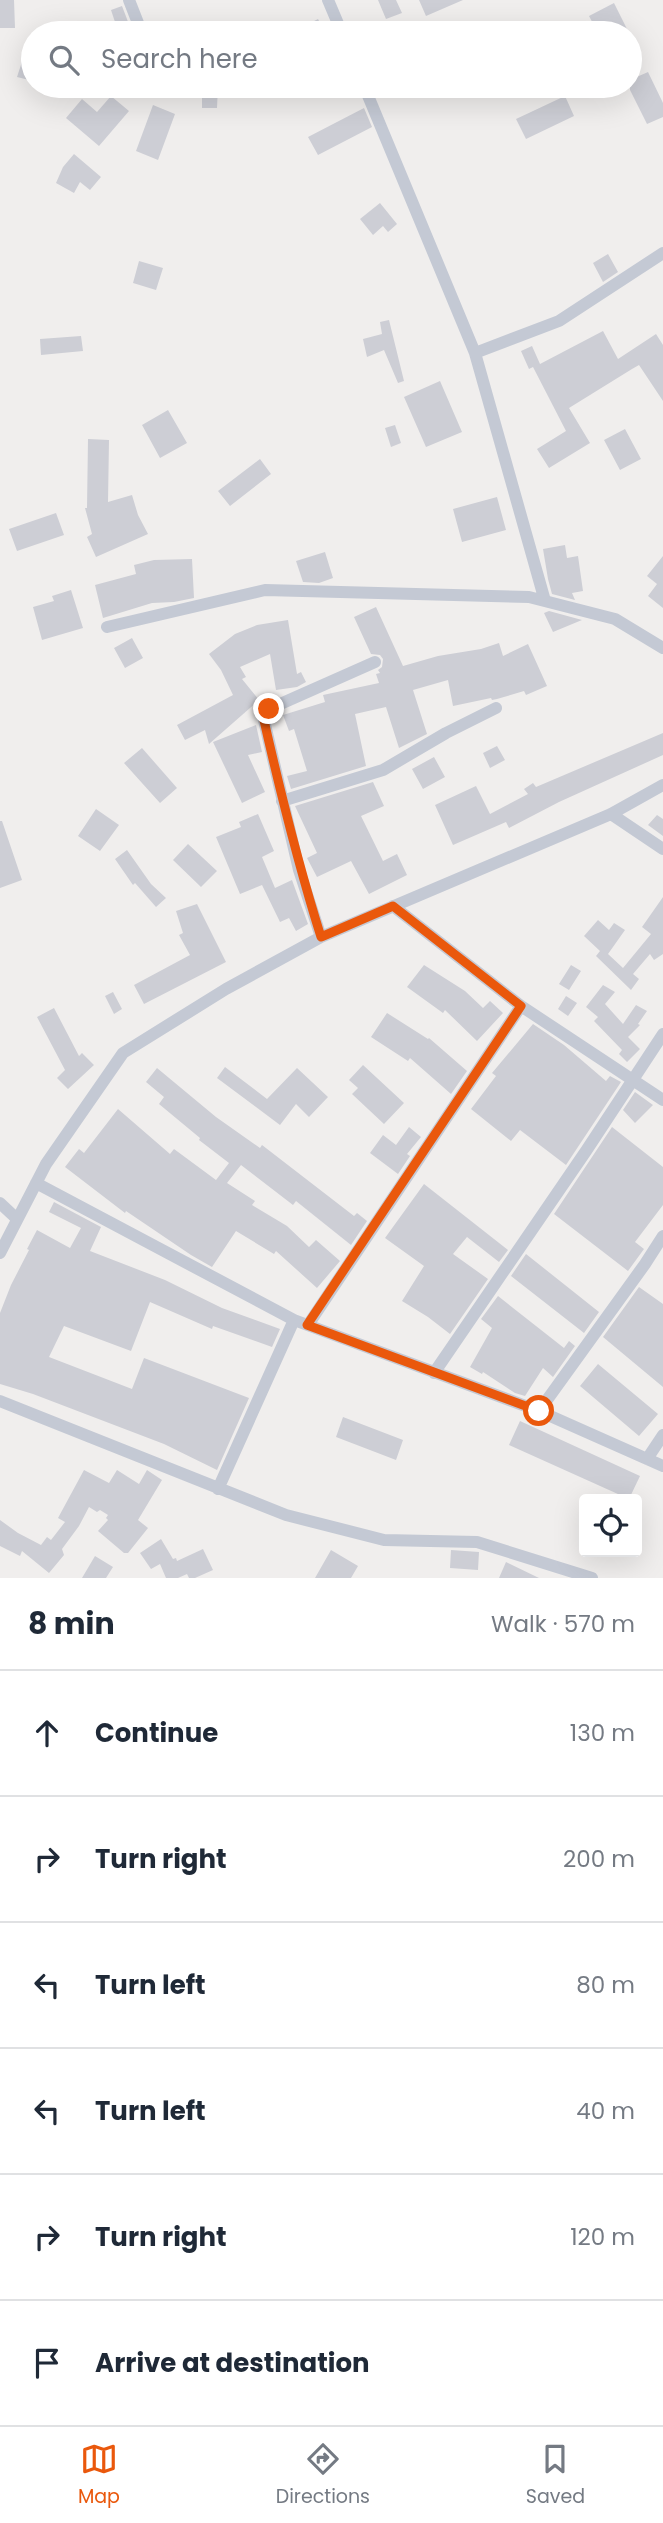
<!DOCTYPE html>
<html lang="en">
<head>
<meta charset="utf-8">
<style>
	body { margin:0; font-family:Poppins,sans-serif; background:#f6f6f7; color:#1f2937 }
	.controls { position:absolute; right:21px; bottom:21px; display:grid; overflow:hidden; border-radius:7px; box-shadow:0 7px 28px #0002 }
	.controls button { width:63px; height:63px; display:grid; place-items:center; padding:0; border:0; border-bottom:2px solid #e0e1e3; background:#fff; color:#1f2937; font:35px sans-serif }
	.stop { position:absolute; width:21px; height:21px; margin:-16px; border:5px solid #ea580c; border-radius:50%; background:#fff }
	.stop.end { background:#ea580c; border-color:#fff; box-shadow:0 2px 7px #0008 }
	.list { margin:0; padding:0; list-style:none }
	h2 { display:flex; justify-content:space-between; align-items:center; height:91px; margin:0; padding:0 28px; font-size:30px }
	h2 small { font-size:23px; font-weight:400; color:#747a83 }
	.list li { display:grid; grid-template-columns:46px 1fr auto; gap:21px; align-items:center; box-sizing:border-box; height:126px; padding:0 28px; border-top:2px solid #e0e1e3 }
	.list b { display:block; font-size:26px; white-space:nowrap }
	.list em { font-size:23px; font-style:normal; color:#747a83 }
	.icon { flex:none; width:38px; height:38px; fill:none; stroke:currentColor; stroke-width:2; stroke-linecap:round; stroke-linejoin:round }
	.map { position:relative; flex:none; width:663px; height:1578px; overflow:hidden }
	.search { position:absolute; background:#fff; box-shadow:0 7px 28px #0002; left:21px; right:21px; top:21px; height:77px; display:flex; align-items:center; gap:18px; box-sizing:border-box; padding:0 24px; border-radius:38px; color:#747a83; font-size:26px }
	.sheet { height:847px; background:#fff }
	nav { display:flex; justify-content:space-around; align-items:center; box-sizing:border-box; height:98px; border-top:2px solid #e0e1e3; background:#fff; font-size:19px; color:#747a83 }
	nav a { display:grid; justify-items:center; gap:4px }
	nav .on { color:#ea580c }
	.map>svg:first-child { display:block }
</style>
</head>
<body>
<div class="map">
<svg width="663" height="1578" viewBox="0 0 663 1578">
	<rect width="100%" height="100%" fill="#f0eeed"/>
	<path fill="#cdced5" d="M 0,0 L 14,0 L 15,28 L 0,28 Z
		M 378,0 L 396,0 L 402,13 L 386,19 Z
		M 419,0 L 463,0 L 426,16 Z
		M 614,3 L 629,33 L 598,33 L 589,16 Z
		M 122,6 L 130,27 L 118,31 L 111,10 Z
		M 318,19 L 325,33 L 291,33 Z
		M 31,34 L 33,34 L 33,81 L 17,77 Z
		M 648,72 L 663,103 L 663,117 L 647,124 L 630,90 L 630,80 Z
		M 207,86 L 218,86 L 217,108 L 202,108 L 202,94 L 207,94 Z
		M 111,96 L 129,111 L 99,146 L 66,118 L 82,99 L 97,112 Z
		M 565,96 L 574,116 L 526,139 L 516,119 Z
		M 153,105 L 175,114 L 158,160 L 136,151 Z
		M 364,108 L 372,127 L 318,155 L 308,137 Z
		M 74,154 L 101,177 L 90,190 L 80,182 L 74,193 L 56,183 L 63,167 Z
		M 380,203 L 397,224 L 388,232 L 383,226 L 373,235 L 360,219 Z
		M 608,254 L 618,272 L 603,282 L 593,263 Z
		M 139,261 L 163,268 L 156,290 L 133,283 Z
		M 389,320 L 404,381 L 398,383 L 384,350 L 367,357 L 363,339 L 382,334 L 380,322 Z
		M 603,331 L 618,359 L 656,334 L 663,345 L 663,401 L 639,365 L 632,369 L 569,408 L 590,443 L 549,468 L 537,449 L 566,431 L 533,367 L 529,369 L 521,351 L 532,346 L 540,364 Z
		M 81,336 L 83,351 L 41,355 L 40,339 Z
		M 440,381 L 462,432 L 426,447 L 404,397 Z
		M 168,410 L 187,443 L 160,458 L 142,425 Z
		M 395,425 L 401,443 L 391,447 L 385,428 Z
		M 625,429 L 641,459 L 620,470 L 604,440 Z
		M 88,439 L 109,440 L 108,502 L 132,495 L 138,515 L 148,534 L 96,557 L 87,537 L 92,534 L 85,508 L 87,508 Z
		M 260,459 L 271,474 L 230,506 L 218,491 Z
		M 497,497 L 506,530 L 462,542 L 453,509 Z
		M 56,513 L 64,535 L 17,551 L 9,529 Z
		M 565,545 L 567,558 L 578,556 L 583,591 L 572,593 L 575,600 L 552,594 L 548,579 L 543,549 Z
		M 325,552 L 333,578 L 319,583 L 303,582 L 296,561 Z
		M 663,556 L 663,608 L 648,596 L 657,584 L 647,576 Z
		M 192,559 L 194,598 L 174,602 L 152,603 L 103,618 L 95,585 L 136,574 L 134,565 L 154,560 Z
		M 71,590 L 83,628 L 42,640 L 33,607 L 54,601 L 52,596 Z
		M 376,607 L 403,666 L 438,656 L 481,649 L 499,643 L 503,656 L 528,644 L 547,686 L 526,695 L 524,691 L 497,699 L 492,700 L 491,698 L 453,706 L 448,680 L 413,690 L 427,734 L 399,748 L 386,707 L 355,714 L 366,766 L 291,789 L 287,776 L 307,771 L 294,729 L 289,731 L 283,715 L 325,702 L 323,695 L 379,683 L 376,674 L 380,673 L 378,670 L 382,667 L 383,659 L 380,655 L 371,654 L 354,617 Z
		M 549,611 L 582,620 L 553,632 L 544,613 Z
		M 288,620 L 297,674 L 301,672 L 306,682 L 297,687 L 276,690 L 270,654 L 240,667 L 246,677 L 242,679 L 259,700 L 209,744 L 205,730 L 185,740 L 177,725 L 233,695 L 221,670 L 209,654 L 235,634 L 257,625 Z
		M 132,638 L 143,658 L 125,668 L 114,648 Z
		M 256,725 L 262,752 L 248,755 L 265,792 L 242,803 L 213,742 Z
		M 663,733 L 663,755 L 559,802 L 509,828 L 506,822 L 453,845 L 435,805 L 476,786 L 490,814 L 528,794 L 524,789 L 533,783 L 536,787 Z
		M 497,746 L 505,760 L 490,768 L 483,753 Z
		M 142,748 L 177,788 L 160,803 L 124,763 Z
		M 434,757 L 445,777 L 423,789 L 412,769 Z
		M 373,782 L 384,806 L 361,816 L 383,861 L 397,854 L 407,875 L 369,894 L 351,861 L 317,877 L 307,858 L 317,853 L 295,806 Z
		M 96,809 L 119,825 L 100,851 L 78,836 Z
		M 258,814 L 274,851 L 262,857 L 275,888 L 292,880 L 308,924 L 296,931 L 289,918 L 280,922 L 262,885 L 240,894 L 216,837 L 241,827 L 239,822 Z
		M 657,815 L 663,819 L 663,836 L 648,825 Z
		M 0,821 L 2,821 L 22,880 L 0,888 Z
		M 188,844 L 217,871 L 201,887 L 173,860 Z
		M 127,850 L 151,884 L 166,898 L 156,907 L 135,883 L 133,885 L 115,859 Z
		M 663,897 L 663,954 L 654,960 L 650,954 L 633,974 L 639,979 L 631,990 L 596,956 L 600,951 L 584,936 L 598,920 L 609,930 L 614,923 L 625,930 L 608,954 L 623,968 L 651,934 L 642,927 Z
		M 197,904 L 226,962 L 144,1004 L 134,985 L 190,955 L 179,935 L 183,933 L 176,911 Z
		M 424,965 L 465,991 L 483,1008 L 490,1001 L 503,1013 L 477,1041 L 445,1010 L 443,1013 L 407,987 Z
		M 571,965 L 581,971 L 569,990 L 559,984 Z
		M 603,985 L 615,992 L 605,1004 L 623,1024 L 636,1005 L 647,1011 L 638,1024 L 640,1025 L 628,1037 L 640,1049 L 627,1062 L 619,1054 L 622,1050 L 594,1021 L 598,1017 L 586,1007 Z
		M 113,992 L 122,1009 L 114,1014 L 105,996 Z
		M 566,996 L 577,1003 L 568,1016 L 558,1009 Z
		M 54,1008 L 79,1056 L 82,1053 L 94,1065 L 68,1089 L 57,1078 L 65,1070 L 37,1017 Z
		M 387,1013 L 428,1039 L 429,1038 L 467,1071 L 451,1094 L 410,1058 L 408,1061 L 371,1037 Z
		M 533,1024 L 564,1045 L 606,1081 L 610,1076 L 621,1082 L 566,1165 L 520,1130 L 511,1141 L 471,1109 L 496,1076 L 492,1073 Z
		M 363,1065 L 404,1103 L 384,1124 L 352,1094 L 358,1088 L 349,1080 Z
		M 225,1067 L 267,1099 L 297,1068 L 328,1097 L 309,1117 L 296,1104 L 280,1125 L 217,1078 Z
		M 157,1068 L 216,1117 L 260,1148 L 262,1145 L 354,1216 L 357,1213 L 367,1221 L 351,1245 L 296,1201 L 293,1205 L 241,1165 L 227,1183 L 255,1201 L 252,1205 L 287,1226 L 309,1247 L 316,1240 L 340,1261 L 317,1288 L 276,1251 L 274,1254 L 236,1231 L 212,1267 L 191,1255 L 126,1211 L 125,1213 L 65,1167 L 79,1149 L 84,1153 L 118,1109 L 170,1154 L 174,1149 L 216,1180 L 229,1163 L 199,1140 L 200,1138 L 159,1104 L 164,1097 L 146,1082 Z
		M 635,1092 L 653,1105 L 635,1123 L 623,1110 Z
		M 409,1127 L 421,1137 L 407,1154 L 410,1156 L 398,1174 L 370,1153 L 383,1135 L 396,1145 Z
		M 612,1127 L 663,1167 L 663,1205 L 635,1242 L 644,1249 L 628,1271 L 554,1214 Z
		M 424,1184 L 508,1250 L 499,1262 L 467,1237 L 453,1254 L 488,1279 L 450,1334 L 428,1317 L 402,1301 L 424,1266 L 385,1238 Z
		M 54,1202 L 101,1227 L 90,1251 L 165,1280 L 222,1308 L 280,1329 L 272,1347 L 213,1326 L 212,1329 L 150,1302 L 131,1351 L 64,1326 L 49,1357 L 132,1389 L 144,1358 L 249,1398 L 217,1470 L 164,1444 L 33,1394 L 0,1384 L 0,1313 L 11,1285 L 29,1250 L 27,1249 L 37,1230 L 70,1248 L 81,1228 L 49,1212 Z
		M 526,1254 L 599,1312 L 584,1333 L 511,1276 Z
		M 639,1287 L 663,1304 L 663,1387 L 603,1337 Z
		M 498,1296 L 564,1348 L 569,1341 L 575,1346 L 553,1377 L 543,1368 L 525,1396 L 515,1393 L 483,1372 L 482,1374 L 470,1367 L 492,1328 L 481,1319 Z
		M 598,1364 L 658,1414 L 639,1436 L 580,1386 Z
		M 343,1417 L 403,1440 L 396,1460 L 336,1437 Z
		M 520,1421 L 640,1476 L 629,1499 L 509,1445 Z
		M 84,1470 L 109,1483 L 117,1470 L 139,1484 L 147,1470 L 162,1480 L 138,1520 L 148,1528 L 128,1553 L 124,1553 L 98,1531 L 108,1520 L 106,1518 L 108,1515 L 100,1510 L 97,1512 L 89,1507 L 79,1526 L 62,1549 L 64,1555 L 49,1573 L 22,1551 L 20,1556 L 0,1546 L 0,1520 L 18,1533 L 41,1545 L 47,1537 L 51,1540 L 65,1522 L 58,1518 Z
		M 161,1539 L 173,1559 L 176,1558 L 177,1561 L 203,1549 L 213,1570 L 195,1578 L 189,1578 L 187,1574 L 178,1578 L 166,1578 L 160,1564 L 151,1569 L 140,1553 Z
		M 331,1550 L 358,1566 L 351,1578 L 315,1578 Z
		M 451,1550 L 479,1552 L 478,1570 L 450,1568 Z
		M 95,1556 L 113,1567 L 106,1578 L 82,1578 Z
		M 506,1562 L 539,1578 L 499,1578 Z"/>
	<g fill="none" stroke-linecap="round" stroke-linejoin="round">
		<path stroke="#c4c9d4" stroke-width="12" d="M 129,0 L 138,23
			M 328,0 L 342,33
			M 364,86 L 475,353 L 545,601
			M 475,353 L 559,321 L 663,253
			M 107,627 L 265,590 L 529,597 L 615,619 L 663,648
			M 282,801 L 383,770 L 446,733 L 496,708
			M 611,814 L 663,849
			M 393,906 L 521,1006 L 663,1100
			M 321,937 L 299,870 L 263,716 L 269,709 L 375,662
			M 36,1183 L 294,1320 L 539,1411 L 663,1466
			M 0,1203 L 17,1219
			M 0,1253 L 46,1164 L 123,1053 L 226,989 L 321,937 L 611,814 L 663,785
			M 308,1325 L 521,1006
			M 434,1373 L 586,1151 L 663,1034
			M 0,1401 L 286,1515 L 384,1540 L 477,1542 L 592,1578
			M 539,1411 L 645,1264 L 663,1236
			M 647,1459 L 663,1435
			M 218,1489 L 294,1320"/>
	</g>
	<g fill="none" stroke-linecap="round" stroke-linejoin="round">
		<path stroke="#ea580c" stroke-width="9" d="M 269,709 L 263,716 C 280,791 298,864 321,937 L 393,906 L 521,1006 L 307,1325 L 539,1411"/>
	</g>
</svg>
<div class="controls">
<button><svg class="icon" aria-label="locate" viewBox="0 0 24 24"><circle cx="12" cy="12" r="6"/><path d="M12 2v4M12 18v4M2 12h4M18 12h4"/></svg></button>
</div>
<div class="stop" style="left:539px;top:1411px"></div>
<div class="stop end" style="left:269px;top:709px"></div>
<div class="search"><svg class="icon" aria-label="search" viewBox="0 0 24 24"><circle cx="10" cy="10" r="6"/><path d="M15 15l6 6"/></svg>Search here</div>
</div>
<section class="sheet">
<h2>8 min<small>Walk · 570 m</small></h2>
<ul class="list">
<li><svg class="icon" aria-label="ahead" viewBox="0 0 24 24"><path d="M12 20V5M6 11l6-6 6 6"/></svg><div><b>Continue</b></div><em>130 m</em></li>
<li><svg class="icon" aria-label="right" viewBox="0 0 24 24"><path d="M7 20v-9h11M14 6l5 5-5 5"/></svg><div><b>Turn right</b></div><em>200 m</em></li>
<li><svg class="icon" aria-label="left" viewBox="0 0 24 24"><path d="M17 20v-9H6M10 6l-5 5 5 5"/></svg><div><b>Turn left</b></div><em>80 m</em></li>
<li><svg class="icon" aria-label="left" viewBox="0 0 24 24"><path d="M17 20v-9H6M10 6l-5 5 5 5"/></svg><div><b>Turn left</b></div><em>40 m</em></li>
<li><svg class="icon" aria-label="right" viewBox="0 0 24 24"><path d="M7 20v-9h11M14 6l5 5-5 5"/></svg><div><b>Turn right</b></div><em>120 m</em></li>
<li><svg class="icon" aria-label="arrive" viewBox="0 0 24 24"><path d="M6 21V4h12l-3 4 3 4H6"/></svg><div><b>Arrive at destination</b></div></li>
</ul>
</section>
<nav>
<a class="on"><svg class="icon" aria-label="map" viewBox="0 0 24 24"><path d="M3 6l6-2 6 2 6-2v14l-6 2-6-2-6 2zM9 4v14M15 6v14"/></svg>Map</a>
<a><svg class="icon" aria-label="directions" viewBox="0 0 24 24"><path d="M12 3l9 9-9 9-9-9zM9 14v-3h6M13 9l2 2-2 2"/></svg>Directions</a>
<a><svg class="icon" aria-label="saved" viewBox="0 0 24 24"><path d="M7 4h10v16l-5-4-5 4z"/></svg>Saved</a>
</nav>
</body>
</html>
